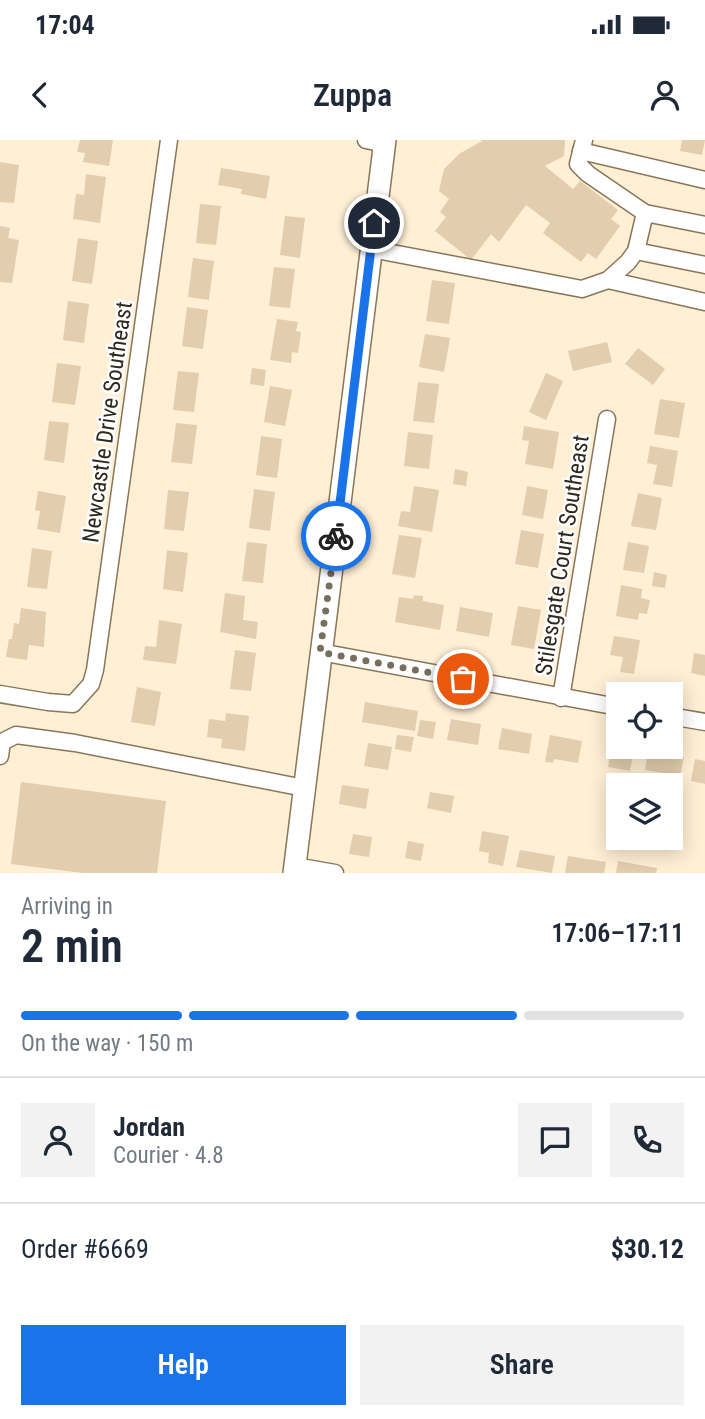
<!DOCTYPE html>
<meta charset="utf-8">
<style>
:root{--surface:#fff;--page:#f2f2f3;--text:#1f2937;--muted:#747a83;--line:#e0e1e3;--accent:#1a73e8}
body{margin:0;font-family:"Roboto Condensed",sans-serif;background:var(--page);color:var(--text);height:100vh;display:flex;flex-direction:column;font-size:26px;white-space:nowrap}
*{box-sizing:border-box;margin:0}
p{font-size:23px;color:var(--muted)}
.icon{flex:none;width:38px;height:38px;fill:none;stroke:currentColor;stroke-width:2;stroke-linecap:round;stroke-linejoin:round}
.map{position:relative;height:733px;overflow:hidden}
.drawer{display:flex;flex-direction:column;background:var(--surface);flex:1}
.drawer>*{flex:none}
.controls{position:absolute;left:606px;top:542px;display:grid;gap:14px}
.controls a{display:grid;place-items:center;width:77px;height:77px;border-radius:0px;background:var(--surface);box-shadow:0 4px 18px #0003;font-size:35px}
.pin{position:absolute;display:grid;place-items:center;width:60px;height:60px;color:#fff;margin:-30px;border:4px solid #fff;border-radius:50%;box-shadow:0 2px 7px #0007}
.courier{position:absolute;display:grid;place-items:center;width:70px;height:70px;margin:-35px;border:5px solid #1a73e8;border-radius:50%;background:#fff;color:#222;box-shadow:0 2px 9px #0007}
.headline em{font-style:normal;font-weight:600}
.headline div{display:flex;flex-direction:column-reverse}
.headline{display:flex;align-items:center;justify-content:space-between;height:119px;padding:0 21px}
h1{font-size:46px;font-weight:600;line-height:52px}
.bar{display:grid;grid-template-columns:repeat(4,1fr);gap:10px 7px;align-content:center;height:84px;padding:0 21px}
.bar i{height:9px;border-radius:5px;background:var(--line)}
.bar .current{background:var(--accent)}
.bar p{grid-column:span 4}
.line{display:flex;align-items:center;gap:18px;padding:0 21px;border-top:2px solid var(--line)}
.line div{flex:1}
.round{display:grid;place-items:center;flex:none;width:74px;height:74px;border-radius:0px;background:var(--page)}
.action{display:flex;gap:14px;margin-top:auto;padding:14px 21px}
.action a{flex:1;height:80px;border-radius:0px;background:var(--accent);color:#fff;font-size:28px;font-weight:600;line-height:80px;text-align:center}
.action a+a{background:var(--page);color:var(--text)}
.status{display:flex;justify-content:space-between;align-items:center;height:49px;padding:0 35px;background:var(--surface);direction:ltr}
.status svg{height:19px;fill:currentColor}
header{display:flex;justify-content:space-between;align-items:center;height:91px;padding:0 21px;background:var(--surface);font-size:32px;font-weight:600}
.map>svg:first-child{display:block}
.building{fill:#e2cdae}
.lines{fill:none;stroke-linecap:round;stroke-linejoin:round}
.minor-casing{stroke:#897659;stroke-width:19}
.major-casing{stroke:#897659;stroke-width:24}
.minor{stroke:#fff;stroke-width:16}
.major{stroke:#fff;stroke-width:21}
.done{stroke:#786e5d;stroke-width:7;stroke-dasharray:0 12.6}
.route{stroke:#1a73e8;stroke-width:9}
.labels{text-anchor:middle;stroke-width:5;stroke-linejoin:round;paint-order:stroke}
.street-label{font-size:23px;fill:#2f281c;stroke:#fff}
</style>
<div class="status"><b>17:04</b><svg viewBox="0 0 49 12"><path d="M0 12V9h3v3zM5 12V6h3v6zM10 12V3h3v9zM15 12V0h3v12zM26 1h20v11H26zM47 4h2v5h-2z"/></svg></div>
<header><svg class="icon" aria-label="back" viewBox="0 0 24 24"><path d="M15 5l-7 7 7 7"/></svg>Zuppa<svg class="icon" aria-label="person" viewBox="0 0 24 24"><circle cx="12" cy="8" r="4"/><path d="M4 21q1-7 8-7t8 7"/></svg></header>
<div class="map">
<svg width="705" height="733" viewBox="0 0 705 733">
<rect width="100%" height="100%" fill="#ffefd5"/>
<g class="building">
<path d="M80,0H113L109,26L83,22L85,13L77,12Z"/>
<path d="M481,0H565L564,16L545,26L573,49L580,41L618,70L611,79L620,86L596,119L588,113L581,122L543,93L550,83L526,65L499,102L491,94L471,120L435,91L446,77L440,72L449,59L439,51L444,29L459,14L482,1Z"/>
<path d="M682,0H705L702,15L680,11Z"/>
<path d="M0,22L19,25L14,63L0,62Z"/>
<path d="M221,28L270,36L266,59L241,54L242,49L218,45Z"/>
<path d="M86,34L106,37L100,83L73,79L76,54L84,55Z"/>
<path d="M200,64L221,66L216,105L196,103Z"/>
<path d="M285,76L305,78L300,118L280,115Z"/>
<path d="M0,86L10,88L8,98L19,100L12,143L0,142Z"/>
<path d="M78,98L98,101L92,144L72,141Z"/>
<path d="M193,118L214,121L209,160L188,157Z"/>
<path d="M274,127L295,129L290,168L269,166Z"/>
<path d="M432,140L455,143L449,184L426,181Z"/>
<path d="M68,161L89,164L84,203L63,200Z"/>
<path d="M187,167L208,170L203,209L182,206Z"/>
<path d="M277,179L298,182L296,191L301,192L298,213L292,212L291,223L270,220Z"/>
<path d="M425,194L450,198L444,232L419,227Z"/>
<path d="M607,202L612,222L573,231L568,211Z"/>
<path d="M638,208L665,229L653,245L625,224Z"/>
<path d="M57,223L81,226L75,265L52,262Z"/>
<path d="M252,228L266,230L264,246L250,244Z"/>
<path d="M178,231L199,233L194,272L173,270Z"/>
<path d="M546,233L563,241L546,280L529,272Z"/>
<path d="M418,242L439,244L434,283L413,281Z"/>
<path d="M270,246L292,250L285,286L264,282Z"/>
<path d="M660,259L685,263L679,298L654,294Z"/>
<path d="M49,281L69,283L64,323L44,320Z"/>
<path d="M176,283L197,285L192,324L171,322Z"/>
<path d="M524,286L559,292L553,329L525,324L529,301L522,300Z"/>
<path d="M408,292L433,295L429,329L404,326Z"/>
<path d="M261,296L282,299L277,338L256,335Z"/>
<path d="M650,306L678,311L672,347L653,344L657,325L647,323Z"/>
<path d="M455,329L468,332L466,346L453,344Z"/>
<path d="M414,346L439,350L432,392L398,386L401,371L410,372Z"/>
<path d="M527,346L548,350L543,379L522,375Z"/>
<path d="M254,349L275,352L270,391L249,388Z"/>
<path d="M168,350L189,352L184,391L164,389Z"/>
<path d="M38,351L66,356L60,393L37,389L40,371L35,370Z"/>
<path d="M638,353L662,358L656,390L631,386Z"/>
<path d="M521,390L544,394L538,428L515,424Z"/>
<path d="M399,395L422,398L415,438L392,434Z"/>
<path d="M247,402L267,404L263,443L242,441Z"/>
<path d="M628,402L649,406L644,433L623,430Z"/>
<path d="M32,408L52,411L47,449L27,447Z"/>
<path d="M167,410L188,413L183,452L163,449Z"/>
<path d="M654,432L667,435L665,448L652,446Z"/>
<path d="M621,445L642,449L641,458L650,460L647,474L639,473L638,480L616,476Z"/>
<path d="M225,453L245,456L243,480L258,482L256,499L220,492Z"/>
<path d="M414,455L423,456V461L444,465L440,490L395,482L399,457L413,459Z"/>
<path d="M518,466L541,470L534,509L511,505Z"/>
<path d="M460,467L493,473L489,497L456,491Z"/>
<path d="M21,468L46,472L44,507L29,505L27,520L6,517L9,499H12L14,483L19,484Z"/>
<path d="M159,480L182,484L176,524L143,520L145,506L156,507Z"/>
<path d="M614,496L640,500L634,534L620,532L623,517L610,515Z"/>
<path d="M235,510L256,513L251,551L230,549Z"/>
<path d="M694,513L705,515V536L691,533Z"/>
<path d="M137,547L161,552L155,586L131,582Z"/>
<path d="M365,562L418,571L415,591L362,582Z"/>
<path d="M226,573L249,576L245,611L221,608L222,599L207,597L209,579L225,581Z"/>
<path d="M451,579L481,584L478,605L447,600Z"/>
<path d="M420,580L436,582L433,599L417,596Z"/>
<path d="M502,588L532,594L529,614L498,609Z"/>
<path d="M397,595L414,597L411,612L395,609Z"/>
<path d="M550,595L582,601L578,623L554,619L553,623L545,622Z"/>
<path d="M368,603L392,607L388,630L364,626Z"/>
<path d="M612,605L634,609L630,631L608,627Z"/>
<path d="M648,611L684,617L680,636L645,630Z"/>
<path d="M695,619L705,621V644L691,641Z"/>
<path d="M21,642L166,661L157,733H83L11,724Z"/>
<path d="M342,645L369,649L366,669L339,664Z"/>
<path d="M430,652L454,656L451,673L427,668Z"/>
<path d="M482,691L509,696L503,726L488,723L489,713L479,711Z"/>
<path d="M353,694L372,697L369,717L349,714Z"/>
<path d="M408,701L424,704L421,721L405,718Z"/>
<path d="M520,710L555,716L552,733L516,727Z"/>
<path d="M568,716L606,722L604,733H565Z"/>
<path d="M618,721L657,728L656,733H616Z"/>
</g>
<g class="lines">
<g class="minor-casing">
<g id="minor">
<path d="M366,0L385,4"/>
<path d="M581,11L705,40"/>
<path d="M645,73L705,85"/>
<path d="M371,109L582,149L608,140L628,122L636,111L645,73L588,34L578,24L584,0"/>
<path d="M636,111L705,125"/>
<path d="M608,140L705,162"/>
<path d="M320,512L618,567"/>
<path d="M0,554L48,562L73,564L91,544L95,530L169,0"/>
<path d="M561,558L607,279"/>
<path d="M670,576L705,582"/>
<path d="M0,616L2,602L16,595L75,603L304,648"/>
<path d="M295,726L335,733"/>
</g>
</g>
<g class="major-casing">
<path id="major" d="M294,733L385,0"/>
</g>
<use href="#minor" class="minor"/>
<use href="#major" class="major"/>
</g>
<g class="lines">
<path class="done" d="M336,396L320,512L463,539"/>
<path class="route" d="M336,396L374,83"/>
</g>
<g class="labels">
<g class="street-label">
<text transform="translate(107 282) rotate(-82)" y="8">Newcastle Drive Southeast</text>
<text transform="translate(562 415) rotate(-81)" y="8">Stilesgate Court Southeast</text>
</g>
</g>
</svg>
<div class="controls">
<a><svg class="icon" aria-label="locate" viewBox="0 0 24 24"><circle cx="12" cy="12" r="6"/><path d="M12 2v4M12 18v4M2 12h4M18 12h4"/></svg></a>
<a><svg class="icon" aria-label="layers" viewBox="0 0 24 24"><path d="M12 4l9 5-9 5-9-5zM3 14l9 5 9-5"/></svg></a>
</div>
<div class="pin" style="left:463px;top:539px;background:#ea580c"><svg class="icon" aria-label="bag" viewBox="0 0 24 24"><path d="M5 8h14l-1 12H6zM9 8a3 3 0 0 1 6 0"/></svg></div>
<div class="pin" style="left:374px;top:83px;background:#1f2937"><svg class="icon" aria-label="home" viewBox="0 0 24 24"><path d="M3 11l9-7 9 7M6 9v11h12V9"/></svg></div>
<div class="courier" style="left:336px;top:396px"><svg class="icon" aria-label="bike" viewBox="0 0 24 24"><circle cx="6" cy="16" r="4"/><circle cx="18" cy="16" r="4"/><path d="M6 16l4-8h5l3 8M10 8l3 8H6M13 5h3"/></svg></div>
</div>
<section class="drawer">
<div class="headline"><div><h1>2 min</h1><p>Arriving in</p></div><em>17:06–17:11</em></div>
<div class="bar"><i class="current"></i><i class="current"></i><i class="current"></i><i></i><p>On the way · 150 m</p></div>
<div class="line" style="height:126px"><a class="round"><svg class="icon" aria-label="person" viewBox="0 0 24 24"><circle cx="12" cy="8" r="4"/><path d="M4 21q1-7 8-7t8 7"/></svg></a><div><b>Jordan</b><p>Courier · 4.8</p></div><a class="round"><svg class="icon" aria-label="chat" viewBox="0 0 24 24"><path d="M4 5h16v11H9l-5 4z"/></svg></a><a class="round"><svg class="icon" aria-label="phone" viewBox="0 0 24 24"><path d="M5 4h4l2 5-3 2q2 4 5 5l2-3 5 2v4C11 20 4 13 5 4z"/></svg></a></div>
<div class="line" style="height:91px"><div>Order #6669</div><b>$30.12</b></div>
<div class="action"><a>Help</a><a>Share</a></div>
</section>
